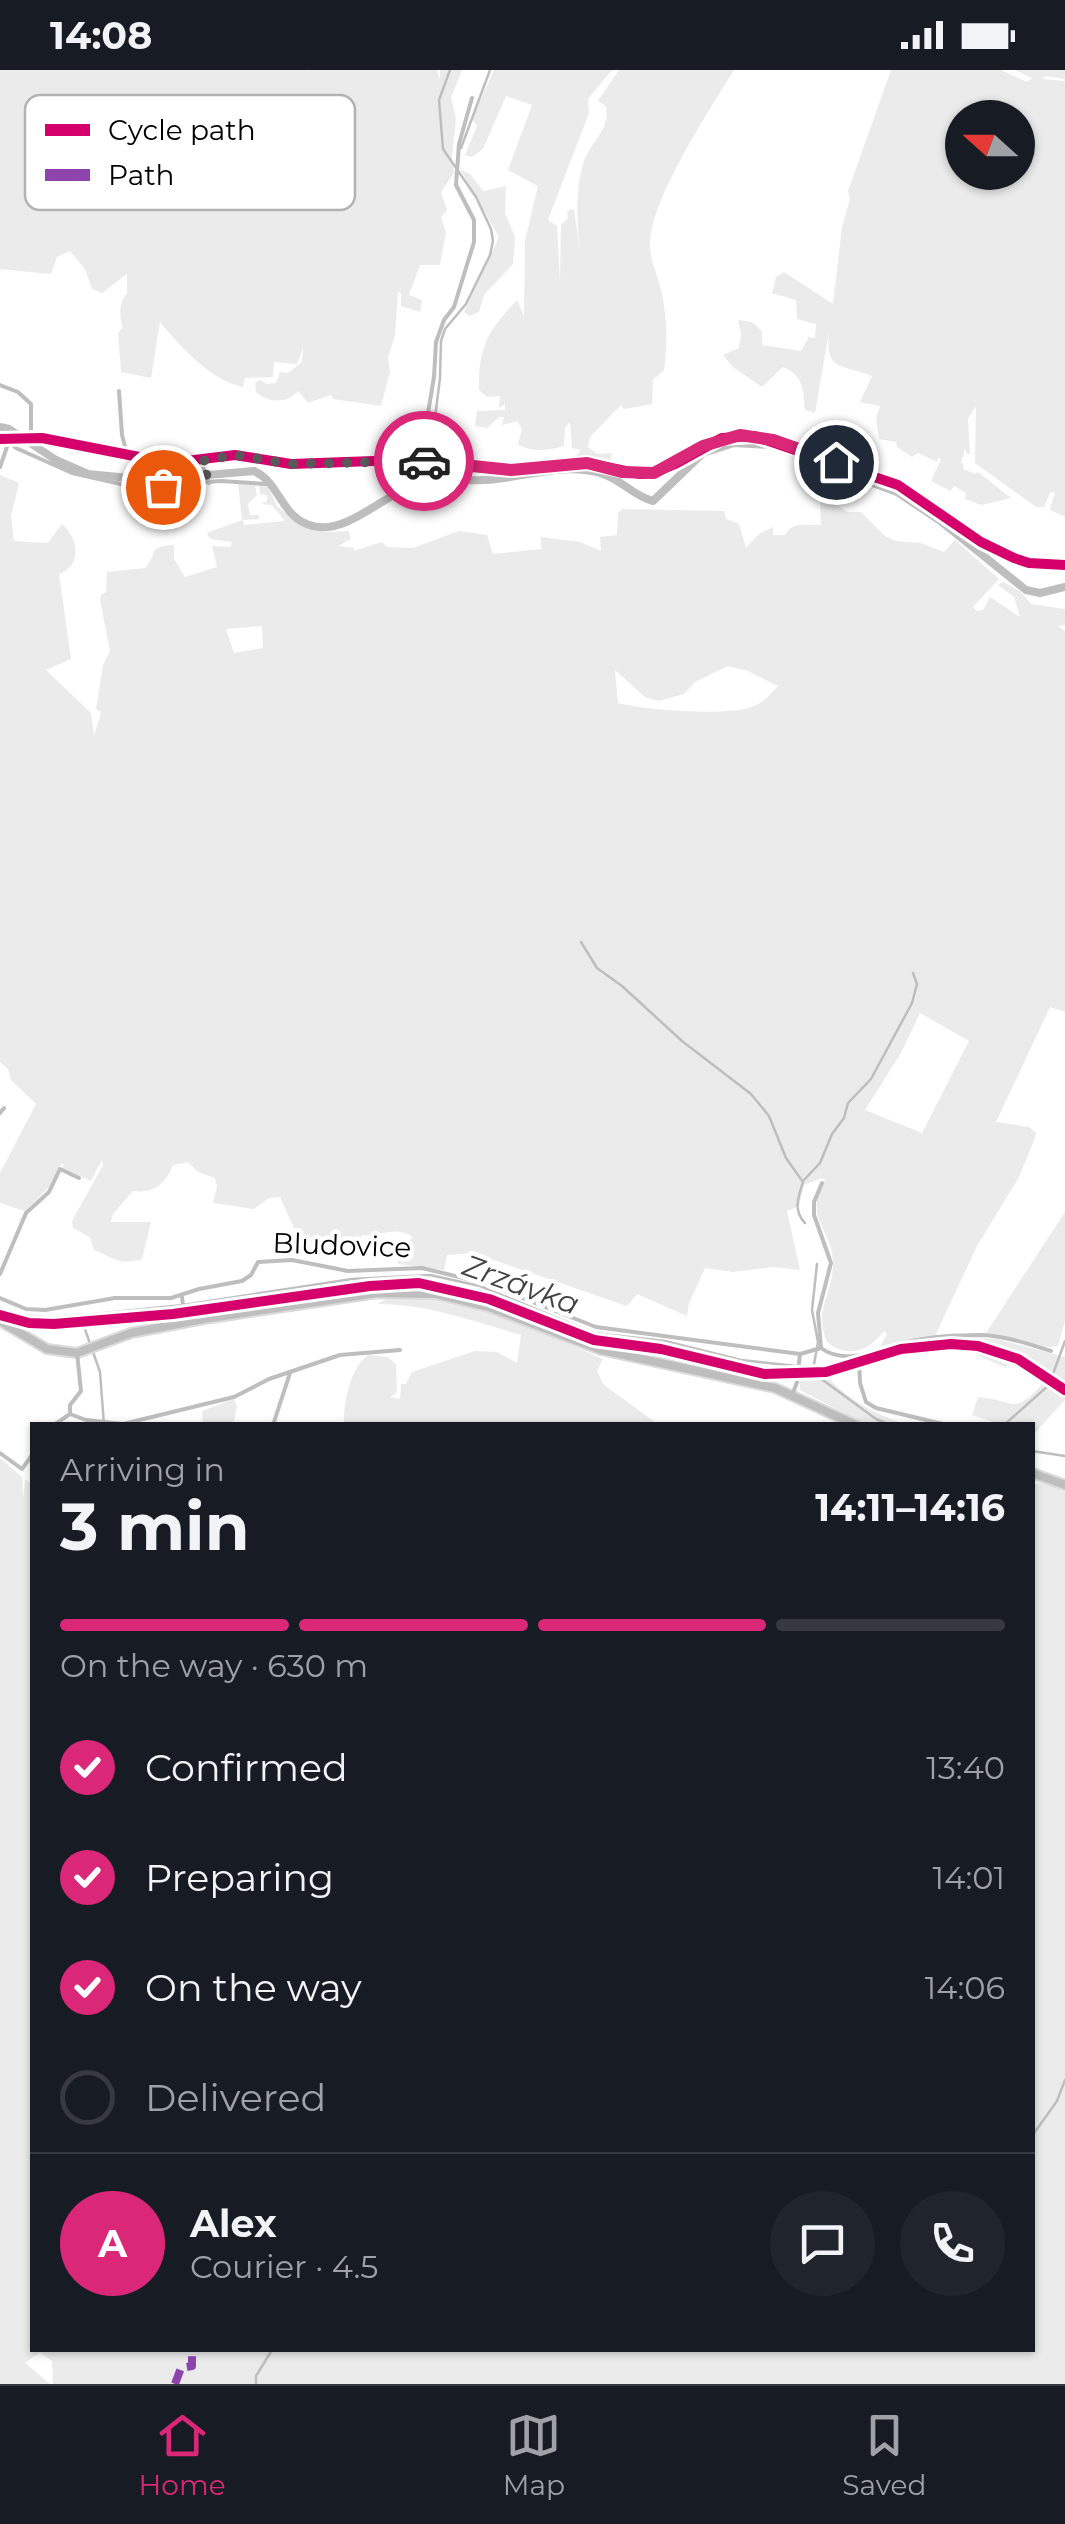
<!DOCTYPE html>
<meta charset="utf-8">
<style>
:root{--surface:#171b24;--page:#20242c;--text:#f1f3f6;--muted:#9ea1a6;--line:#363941;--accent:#db2777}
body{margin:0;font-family:Montserrat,sans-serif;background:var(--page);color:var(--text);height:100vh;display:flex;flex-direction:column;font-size:38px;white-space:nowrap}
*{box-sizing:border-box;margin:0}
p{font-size:32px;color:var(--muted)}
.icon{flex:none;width:55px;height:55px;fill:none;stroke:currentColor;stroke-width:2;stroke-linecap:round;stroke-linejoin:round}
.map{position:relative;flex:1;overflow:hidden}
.side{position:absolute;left:30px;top:1352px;width:1005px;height:930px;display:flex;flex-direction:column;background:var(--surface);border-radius:0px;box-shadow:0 2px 8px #0004}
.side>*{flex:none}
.needle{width:65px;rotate:291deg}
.controls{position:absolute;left:945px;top:30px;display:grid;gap:20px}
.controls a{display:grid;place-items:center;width:90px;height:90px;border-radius:50%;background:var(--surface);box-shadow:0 2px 8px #0004;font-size:50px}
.pin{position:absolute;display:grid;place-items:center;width:85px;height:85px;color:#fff;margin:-42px;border:5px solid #fff;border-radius:50%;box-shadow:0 2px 10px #0007}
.courier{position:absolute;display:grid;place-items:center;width:100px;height:100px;margin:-50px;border:8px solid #db2777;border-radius:50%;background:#fff;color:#222;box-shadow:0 2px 12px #0007}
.overview em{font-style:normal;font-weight:700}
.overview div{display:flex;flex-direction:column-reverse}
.overview{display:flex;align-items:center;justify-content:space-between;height:170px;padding:0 30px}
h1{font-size:65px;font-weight:700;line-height:75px}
.bar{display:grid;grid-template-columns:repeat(4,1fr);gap:15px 10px;align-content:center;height:120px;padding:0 30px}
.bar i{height:12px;border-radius:8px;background:var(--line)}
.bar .on{background:var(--accent)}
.bar p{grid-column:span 4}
.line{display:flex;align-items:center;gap:25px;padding:0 30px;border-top:2px solid var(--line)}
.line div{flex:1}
.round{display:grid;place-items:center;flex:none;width:105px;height:105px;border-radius:52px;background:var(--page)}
ol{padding:0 30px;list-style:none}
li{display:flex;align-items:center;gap:30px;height:110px}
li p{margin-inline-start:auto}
li .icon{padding:10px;border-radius:50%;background:var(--accent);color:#fff;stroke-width:4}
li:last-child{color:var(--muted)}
li i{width:55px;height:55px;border:5px solid var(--line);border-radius:50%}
.status{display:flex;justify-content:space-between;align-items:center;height:70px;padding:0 50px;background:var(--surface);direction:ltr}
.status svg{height:28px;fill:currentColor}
.menu{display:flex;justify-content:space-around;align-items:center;height:140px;border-top:2px solid var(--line);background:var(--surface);font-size:28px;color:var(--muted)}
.menu a{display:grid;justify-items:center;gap:5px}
.menu .on{color:var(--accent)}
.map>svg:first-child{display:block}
.green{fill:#ebebeb;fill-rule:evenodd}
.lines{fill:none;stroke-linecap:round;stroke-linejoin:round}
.stream{stroke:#bebebe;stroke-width:2.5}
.river{stroke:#bebebe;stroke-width:8}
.primary-casing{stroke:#dbdbdb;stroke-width:12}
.minor{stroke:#bebebe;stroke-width:4}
.tertiary{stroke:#bebebe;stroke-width:5}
.primary{stroke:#bebebe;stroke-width:8}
.quiet{stroke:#8e44ad;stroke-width:8;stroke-dasharray:15 8;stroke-linecap:butt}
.cycleway-casing{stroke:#fff;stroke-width:16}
.cycleway{stroke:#d6006c;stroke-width:10}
.done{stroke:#595959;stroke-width:10;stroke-dasharray:0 18}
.route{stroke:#db2777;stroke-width:12}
.labels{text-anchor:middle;stroke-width:9;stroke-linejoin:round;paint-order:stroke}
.street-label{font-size:28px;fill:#000;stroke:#fff}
.water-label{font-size:30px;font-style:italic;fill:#434343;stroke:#fff}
.key{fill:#fff;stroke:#b2b2b2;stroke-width:2.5}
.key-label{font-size:28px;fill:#000}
</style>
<div class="status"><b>14:08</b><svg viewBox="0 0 49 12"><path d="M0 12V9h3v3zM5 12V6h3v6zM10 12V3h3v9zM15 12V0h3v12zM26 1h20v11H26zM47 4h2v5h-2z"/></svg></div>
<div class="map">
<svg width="1065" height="2314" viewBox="0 0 1065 2314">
<rect width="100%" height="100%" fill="#fff"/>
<g class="green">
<path d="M0,0H308V3L309,0H437L440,10V0H462L451,28L456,49L452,86L454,103L441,122L447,140L441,147L446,162L440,195H420L409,225L422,230L420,242L401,236V223L398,222L395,265L388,288L390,302L381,336L333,329L331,325L308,333L298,321C287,334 268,333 256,322L255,313L260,310L267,314L276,313L280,302L288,303L302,292L303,278L297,294L274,292L273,307L245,308L243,317C211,311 180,276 160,252L151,308L121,302L118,263L123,257C118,247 120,230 127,223V204L102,223L92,219L85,199L70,181L57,187L51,204L0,199Z"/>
<path d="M494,0H612L588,29L589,43L548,150L557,156L560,212L561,155L568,148L567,141L574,139L580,182C577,154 575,122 583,94C590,71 610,62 606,36L598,31L619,0H734C711,38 646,135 650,179C651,192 657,204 660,216C667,242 668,274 664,300L653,310L652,334L624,339L621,335L590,367L588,377L598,384L612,383L610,394L574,388L581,380L572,378L570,352L565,358L564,376C551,380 530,383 518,374L522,359L517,351L502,355L504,347H499L487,358L475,356L477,341L505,340V334L499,338L500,326L487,327L479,320C478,278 488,260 517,230L524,246L525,171L538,116L508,100L532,35L506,26L483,79L472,87L465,85L477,56L472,48Z"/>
<path d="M891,0H1001L1027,12L1032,8L1015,0H1065V9L1045,6L1043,9L1065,11V447L1050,440L1055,422L1050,423L1044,437H1036L975,393L976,336L968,349L970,384H967L965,379L961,393L964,394L963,399L975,404L978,402L1011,428L981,435L965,429L966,423L954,416L950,421L931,411L941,389L938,388L937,392L918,383L912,387L897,377L896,372L879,369L876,348L880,336L860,332L872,306C840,293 825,302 829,261L815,343L805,340C803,319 804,306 783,297L762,317L733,297L723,285L739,278L741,264L738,250L752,252L762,261V275L801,281L809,267L815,268L816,254L797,249L796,230L772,223L776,207L784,202L833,234L842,157L850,129L848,121ZM962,48H1018V102H962Z"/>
<path d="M460,99L470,104L483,121L506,116L505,143L515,167L513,194L484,225L479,242L470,246L464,242L499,167Z"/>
<path d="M0,405L19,413L11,446L14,471L48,473L62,454C79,469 82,496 59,504L71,589L46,600L91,643L94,666L101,642L96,639L103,595L110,581L100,530L101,525L106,522L107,502L145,498C159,483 146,476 174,475V489L185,507L217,497L212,476L230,477L232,472L210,469L207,463L242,450L238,413L255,415L257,425L248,434L250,445H259V449L243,450L244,455L285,451L272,435L261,434L267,431V425L260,424L259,415L267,414L277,436L295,451L324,462L349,461L351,469L338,476L354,478V481L382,472L387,477L413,478L459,461L487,465L493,484L541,479V467L580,472L601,481L600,467L617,465L618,443L622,439L724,441L726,449L739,454L746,478L759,464L773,457V465H785C793,450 806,456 821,455L820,431L823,426L848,442H861L885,466L896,471L920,473L944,482L955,470L999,509L973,537L977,541L983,540L990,527L1020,547L1014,527L998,515L1003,512L1020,521L1031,534L1065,539V555L1058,556L1065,561V942L1050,937L996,1052L1029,1057L1036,1063L1035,1068L1019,1107L977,1176L935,1266L880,1277L887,1264L884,1261C869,1281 848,1289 827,1272C813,1238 833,1225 833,1194C834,1160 802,1148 825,1110L822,1108L804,1115L799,1136L787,1141L800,1200L774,1197L733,1202L705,1198L689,1233L687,1246L637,1224L627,1236L473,1183L447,1185L444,1200L398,1194L397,1182L413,1167C393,1155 383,1167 362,1165L360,1170L321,1171L316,1174L297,1165L280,1127L269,1128L254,1139L213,1133L217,1116L215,1108L198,1102L188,1092L173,1095C166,1113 154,1124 133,1121L113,1144L111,1152H151L142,1189C117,1196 116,1188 94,1180L90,1167L73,1158L72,1151L103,1095L102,1090L91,1111L62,1098L64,1094H61L49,1117L25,1141L0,1133V1103L36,1034L11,1010L8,999L0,992ZM262,556L263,578L234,583L226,559ZM728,596L748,601L778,616C771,623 764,633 754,636C728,647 645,640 618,633L615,600L645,627L659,631L684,624L695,612ZM920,943L969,971L922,1063L865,1040L901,983Z"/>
<path d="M1065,1142V1251L1058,1276C1036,1281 1009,1265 986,1263Z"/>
<path d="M417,1225C483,1233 543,1263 603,1289L597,1301L604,1315L659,1355H344C343,1334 350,1298 368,1285L387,1287L396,1294L397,1322L390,1327L400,1329L401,1314H406L412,1302L475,1281L497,1282L517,1293L521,1265C472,1251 429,1234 377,1234L390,1227Z"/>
<path d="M970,1268L997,1269L1065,1287V1330L1033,1365L1032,1355H1002L972,1345L978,1327C1015,1330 1013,1347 1043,1313L1024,1303V1296L1009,1290L1006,1298L964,1279Z"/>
<path d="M826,1305C846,1329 878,1346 908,1355H867L800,1320L799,1309Z"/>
<path d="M234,1329L237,1337L233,1355H203L202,1341Z"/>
<path d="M0,1388L22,1407L23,1429L25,1409L30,1413L32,1408V2280H1032L1033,1414L1047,1413L1065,1422V2314H53L52,2291L40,2282L25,2293L50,2314H0Z"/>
</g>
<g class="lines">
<g class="stream">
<path d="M461,78L490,0"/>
<path d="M427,412L440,308L441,271L445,259L466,234L490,185L493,171L491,159L476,127L443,79L439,30L450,0"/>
<path d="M581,872L597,898L622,916L682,971L751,1024L769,1046L786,1088L803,1112C798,1127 793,1141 805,1153"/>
<path d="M803,1111L820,1093L832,1064L844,1048L848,1033L871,1009L912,933L917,914L913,903"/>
<path d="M0,1238L20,1245L55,1248L183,1235L352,1209L430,1205L480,1216L594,1263L665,1271L741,1290L805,1297L876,1349L890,1355"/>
<path d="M80,1245L100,1302L104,1355"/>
<path d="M813,1300L818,1272L812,1240L817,1194"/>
<path d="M1004,1355L1049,1315L1065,1271"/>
<path d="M1032,1381L1065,1386"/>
<path d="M1032,2066L1057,2031L1065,2010"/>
<path d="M256,2314V2306L272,2280"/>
</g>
<path class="river" d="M0,357L9,359L56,390L88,404L149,410L254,401C281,413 281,449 313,456C347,465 386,423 417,414C439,407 463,411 486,410C524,408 562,392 600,403C620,408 633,426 653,431L703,383L734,373L770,375L897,422L939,450L1026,520L1040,523L1065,517"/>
<g class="primary-casing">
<g id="primary">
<path d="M0,1251L47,1279L77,1283L131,1263L204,1249L378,1223L436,1224L489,1237L601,1280L775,1318L856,1355"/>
<path d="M1032,1403L1065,1415"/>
</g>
</g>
<g class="minor">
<path d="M0,315L18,322L31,334V362L42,368"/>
<path d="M119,321L122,365L127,384"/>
<path d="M201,391L209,413"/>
<path d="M420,391L434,307L436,272L444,250L454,237L474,172V150L456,115L459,74L472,28"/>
<path d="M0,397L9,371L16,378L72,403L134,417L221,411L266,414"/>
<path d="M0,1043L4,1038"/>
<path d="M0,1204L26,1143L49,1122L60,1099L79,1108"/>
<path d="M182,1227L185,1252"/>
<path d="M0,1228L26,1239L45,1240L115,1228H171L199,1219L242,1211L251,1205L258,1192L292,1190L348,1201L422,1198L484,1213L596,1257L800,1284L821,1278C848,1298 883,1276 912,1271C934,1266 959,1265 982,1265C1006,1266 1028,1274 1051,1281"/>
<path d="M821,1278L818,1243L831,1193L814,1145V1132L822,1113"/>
<path d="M859,1288L860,1313L866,1332L876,1338L947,1355"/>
<path d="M793,1323L797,1312L800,1284"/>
<path d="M70,1344L86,1350L123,1354L234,1327L269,1309L340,1285L400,1280"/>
<path d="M54,1355L70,1344V1335L81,1321L77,1283"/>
<path d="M273,1355L290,1303"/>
<path d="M0,1383L22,1399L32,1385"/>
</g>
<path class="tertiary" d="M0,369L42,368L170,393L235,385L291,394L401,390L511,400L587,393L640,404L654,403L675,394L722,368L754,366L898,415L981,472L1014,488L1029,493L1065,495"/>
<use href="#primary" class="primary"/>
<path class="quiet" d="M175,2314L181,2298L192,2296V2280"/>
<g class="cycleway-casing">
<g id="cycleway">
<path d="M0,369L42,368L170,393L235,385L291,394L401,390L511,400L587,393L640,404L654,403L675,394L722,368L754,366L898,415L981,472L1014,488L1029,493L1065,495"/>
<path d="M0,1245L29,1253L54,1254L173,1244L370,1216L419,1213L489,1229L594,1270L661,1279L764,1304L826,1302L901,1279L951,1274L978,1276L1018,1289L1065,1320"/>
</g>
</g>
<use href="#cycleway" class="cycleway"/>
</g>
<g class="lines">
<path class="done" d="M163,417L209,412L201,391L235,385L291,394L424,391"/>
<path class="route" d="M424,391L511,400L587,393L622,402L654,403L703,376L740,365L773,370L836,392"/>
</g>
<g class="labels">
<g class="street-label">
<text transform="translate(342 1175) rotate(2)" y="10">Bludovice</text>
</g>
<g class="water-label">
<text transform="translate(521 1215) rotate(20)" y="10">Zrzávka</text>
</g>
</g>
<rect x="25" y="25" width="330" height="115" rx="15" class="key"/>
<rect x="45" y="54" width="45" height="12" fill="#d6006c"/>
<rect x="45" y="99" width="45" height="12" fill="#8e44ad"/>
<g class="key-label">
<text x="108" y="70">Cycle path</text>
<text x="108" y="115">Path</text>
</g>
</svg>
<div class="controls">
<a><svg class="needle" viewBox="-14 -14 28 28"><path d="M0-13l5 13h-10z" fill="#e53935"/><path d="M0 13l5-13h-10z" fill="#9ea1a6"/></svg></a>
</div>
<div class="pin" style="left:163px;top:417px;background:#ea580c"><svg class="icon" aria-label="bag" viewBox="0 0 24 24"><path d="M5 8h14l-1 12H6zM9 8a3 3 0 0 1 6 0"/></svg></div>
<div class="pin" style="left:836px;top:392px;background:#1f2937"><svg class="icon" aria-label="home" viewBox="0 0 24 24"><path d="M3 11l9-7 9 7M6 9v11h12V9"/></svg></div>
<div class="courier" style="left:424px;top:391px"><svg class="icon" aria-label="car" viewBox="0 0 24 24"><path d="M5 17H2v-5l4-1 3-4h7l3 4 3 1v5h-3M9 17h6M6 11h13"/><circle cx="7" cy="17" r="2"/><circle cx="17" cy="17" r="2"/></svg></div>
<section class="side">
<div class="overview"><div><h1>3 min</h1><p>Arriving in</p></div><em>14:11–14:16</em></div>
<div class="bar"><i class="on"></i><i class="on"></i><i class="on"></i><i></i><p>On the way · 630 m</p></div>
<ol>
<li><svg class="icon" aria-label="check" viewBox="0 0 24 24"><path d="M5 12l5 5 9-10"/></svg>Confirmed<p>13:40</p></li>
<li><svg class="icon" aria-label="check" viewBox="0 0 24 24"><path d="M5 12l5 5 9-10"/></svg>Preparing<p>14:01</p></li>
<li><svg class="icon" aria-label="check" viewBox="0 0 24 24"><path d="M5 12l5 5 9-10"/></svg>On the way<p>14:06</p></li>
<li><i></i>Delivered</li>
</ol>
<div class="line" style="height:180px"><b class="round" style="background:var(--accent);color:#fff">A</b><div><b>Alex</b><p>Courier · 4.5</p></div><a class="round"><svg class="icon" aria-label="chat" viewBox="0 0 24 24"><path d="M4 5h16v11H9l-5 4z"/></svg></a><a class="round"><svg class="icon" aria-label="phone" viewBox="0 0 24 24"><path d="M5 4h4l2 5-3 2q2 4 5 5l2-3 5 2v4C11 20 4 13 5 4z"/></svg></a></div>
</section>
</div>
<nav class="menu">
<a class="on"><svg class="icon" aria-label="home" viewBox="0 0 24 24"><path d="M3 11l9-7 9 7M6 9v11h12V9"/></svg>Home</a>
<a><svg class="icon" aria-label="map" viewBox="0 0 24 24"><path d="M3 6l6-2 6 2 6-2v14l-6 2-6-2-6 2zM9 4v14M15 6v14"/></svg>Map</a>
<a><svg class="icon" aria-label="saved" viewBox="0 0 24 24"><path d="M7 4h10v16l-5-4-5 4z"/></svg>Saved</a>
</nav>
